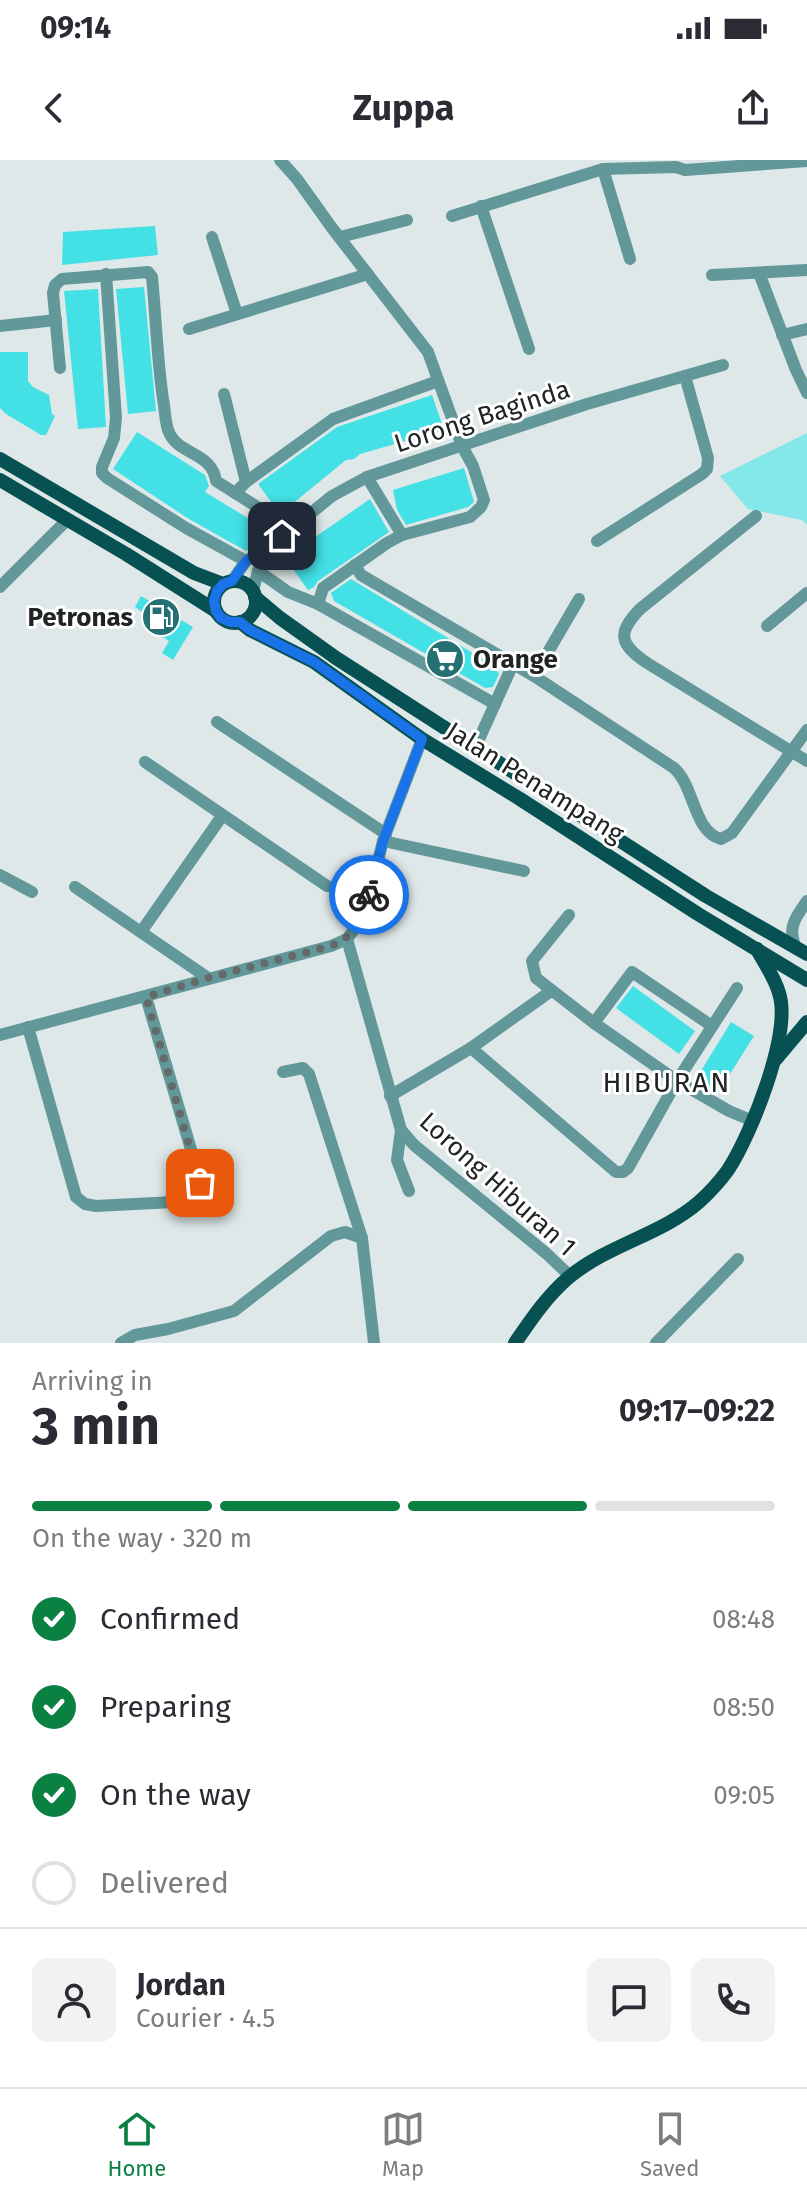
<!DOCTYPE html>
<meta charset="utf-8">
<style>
:root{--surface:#fff;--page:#f2f2f3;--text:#2b2b33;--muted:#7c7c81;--line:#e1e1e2;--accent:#0b8043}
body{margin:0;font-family:"Fira Sans",sans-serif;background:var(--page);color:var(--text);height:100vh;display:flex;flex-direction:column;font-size:30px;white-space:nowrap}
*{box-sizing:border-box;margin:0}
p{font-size:26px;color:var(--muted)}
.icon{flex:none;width:44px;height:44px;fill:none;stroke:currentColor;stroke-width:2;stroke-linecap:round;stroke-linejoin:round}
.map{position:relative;height:1183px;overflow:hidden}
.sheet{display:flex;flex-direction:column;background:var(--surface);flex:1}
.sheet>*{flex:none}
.pin{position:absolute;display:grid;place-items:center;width:68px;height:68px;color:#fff;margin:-34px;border-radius:16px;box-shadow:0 4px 12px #0006}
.courier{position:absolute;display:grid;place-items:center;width:80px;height:80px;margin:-40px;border:6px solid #1a73e8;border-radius:50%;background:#fff;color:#222;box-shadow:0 2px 10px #0007}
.head em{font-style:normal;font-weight:700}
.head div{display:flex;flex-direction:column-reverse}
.head{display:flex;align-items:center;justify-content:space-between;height:136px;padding:0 32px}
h1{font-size:52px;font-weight:700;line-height:60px}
.bar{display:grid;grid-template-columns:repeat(4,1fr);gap:12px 8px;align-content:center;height:96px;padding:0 32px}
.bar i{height:10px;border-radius:6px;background:var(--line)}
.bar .active{background:var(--accent)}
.bar p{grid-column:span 4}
.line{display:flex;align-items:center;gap:20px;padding:0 32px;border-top:2px solid var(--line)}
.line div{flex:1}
.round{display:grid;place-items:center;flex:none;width:84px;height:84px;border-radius:16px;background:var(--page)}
ol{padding:0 32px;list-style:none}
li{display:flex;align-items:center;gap:24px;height:88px}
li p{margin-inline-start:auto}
li .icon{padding:8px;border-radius:50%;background:var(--accent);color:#fff;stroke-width:4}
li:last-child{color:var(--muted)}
li i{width:44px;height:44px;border:4px solid var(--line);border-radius:50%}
.status{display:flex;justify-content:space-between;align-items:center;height:56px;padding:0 40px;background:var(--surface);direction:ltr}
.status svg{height:22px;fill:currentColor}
header{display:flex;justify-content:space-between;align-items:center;height:104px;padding:0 32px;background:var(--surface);font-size:36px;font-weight:700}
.tab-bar{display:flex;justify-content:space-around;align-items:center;height:112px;border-top:2px solid var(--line);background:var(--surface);font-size:22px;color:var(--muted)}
.tab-bar a{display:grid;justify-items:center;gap:4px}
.tab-bar .active{color:var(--accent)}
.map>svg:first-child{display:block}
.park{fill:#84e7e9}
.building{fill:#43e0e5}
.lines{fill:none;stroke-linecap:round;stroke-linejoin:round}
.minor{stroke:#63989a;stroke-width:12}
.major{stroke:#085153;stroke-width:14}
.done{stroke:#646969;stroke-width:8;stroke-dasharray:0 14.4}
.route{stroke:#1a73e8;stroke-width:10}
.labels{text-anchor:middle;stroke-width:6;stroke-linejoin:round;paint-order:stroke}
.street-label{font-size:26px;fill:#212424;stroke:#fff}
.poi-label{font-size:26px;font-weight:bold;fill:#212424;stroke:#fff;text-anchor:end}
.neighbourhood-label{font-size:28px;letter-spacing:2px;fill:#212424;stroke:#fff}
</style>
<div class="status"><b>09:14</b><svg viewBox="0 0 49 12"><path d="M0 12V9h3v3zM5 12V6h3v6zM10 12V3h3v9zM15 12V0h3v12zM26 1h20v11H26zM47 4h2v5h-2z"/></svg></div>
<header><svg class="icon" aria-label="back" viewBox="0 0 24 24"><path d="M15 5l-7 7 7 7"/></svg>Zuppa<svg class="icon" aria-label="share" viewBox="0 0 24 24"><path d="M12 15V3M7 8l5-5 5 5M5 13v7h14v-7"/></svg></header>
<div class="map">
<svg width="807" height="1183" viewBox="0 0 807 1183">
<rect width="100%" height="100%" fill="#dfe8e8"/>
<path class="park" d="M807,273V365L802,360L748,349L720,316Z"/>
<g class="building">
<path d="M155,66L158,95L62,105L63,72Z"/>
<path d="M144,127L156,251L128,254L116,129Z"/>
<path d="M98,129L106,267L78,269L64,131Z"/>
<path d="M0,192H28V221L33,227L49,235L52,254L55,256L46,275H41L6,254L0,248Z"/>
<path d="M432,235L444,270L360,294L354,299L346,300L280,354L258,324L337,267Z"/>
<path d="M137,272L205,315L209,326L205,332L264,368L267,371L258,382L246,391L189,359L113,309Z"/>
<path d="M464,308L474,342L468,347L406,365L397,350L393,330Z"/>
<path d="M370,339L389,372L318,421L314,427L308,430L285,398Z"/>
<path d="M351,419L494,506L499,514L493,527L485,528L334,441L331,433Z"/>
<path d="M141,436L193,467L173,500L162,493L169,481L151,469L145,460V454L135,447Z"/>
<path d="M633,826L695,871L679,894L616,848Z"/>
<path d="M731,862L754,876L718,933L696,919Z"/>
</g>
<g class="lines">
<g class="minor">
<path d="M280,0L297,19L332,68L428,192L462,286L473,306L484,340L481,347L470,357L402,375L387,383L323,428L318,444"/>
<path d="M603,9L630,99"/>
<path d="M481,46L529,189"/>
<path d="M452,56L603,9L676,7L685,10L807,1"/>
<path d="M212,77L237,154"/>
<path d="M340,77L407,60"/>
<path d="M759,113L796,210L807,233"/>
<path d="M106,114L116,258L114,278L102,307V313L107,318L186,368L246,401"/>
<path d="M712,115L807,110"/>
<path d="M0,166L56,160"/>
<path d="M189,169L368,114"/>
<path d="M782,175L807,169"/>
<path d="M60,208L53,133L55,125L62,119L148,112L152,117C156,157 157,199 163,239C165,249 165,261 168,270C177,296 212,291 216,321L259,348L282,376"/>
<path d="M224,234L246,322"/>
<path d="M367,317L402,375"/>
<path d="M235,333L246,322L333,259L438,221"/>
<path d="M756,356L640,449C617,473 619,484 647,503L807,601"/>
<path d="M597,381L702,314L707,309L708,298L685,216"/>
<path d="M355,405L361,415L534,516L674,608C695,627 693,671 721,679L732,673L807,570"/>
<path d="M258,411L288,432L318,444L495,544"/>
<path d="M232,421L246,401L273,384L332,336L367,317L587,244L723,205"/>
<path d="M0,427L67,360"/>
<path d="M253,431L258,411L272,386"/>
<path d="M767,466L807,433"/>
<path d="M534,516L579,439"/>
<path d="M217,562L386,674"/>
<path d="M476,586L513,504"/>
<path d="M145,602L327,726"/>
<path d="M383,681L524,711"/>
<path d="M0,715L32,732"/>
<path d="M75,727L208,818"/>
<path d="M569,755L532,801L536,818L594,863L677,921L729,951L753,961"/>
<path d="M141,772L222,656"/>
<path d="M347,779L401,970L414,985L547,1094L570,1116"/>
<path d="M796,788C787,768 795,758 807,741"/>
<path d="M594,863L632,812L712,866"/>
<path d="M28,867L76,1037L85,1044L96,1046L193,1041C201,1032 200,1023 198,1013L146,837"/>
<path d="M0,875L331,786L347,779L364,756L383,681L422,579"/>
<path d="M471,888L616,1012H623L628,1008L677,921L737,828"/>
<path d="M283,912L303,908L309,914L362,1078L374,1183"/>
<path d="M390,936L471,888L551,831"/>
<path d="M401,970L397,1000L409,1031"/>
<path d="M121,1183L135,1175L168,1169L234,1151L331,1076L345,1072L362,1078"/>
<path d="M656,1183L738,1099"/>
</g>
<g class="major">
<path d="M0,299L194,413L223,424"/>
<path d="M0,320L126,394L216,451"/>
<circle cx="235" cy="442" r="21"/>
<path d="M255,437L280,458L336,498L706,736L807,794"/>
<path d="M240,462L250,470L314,502L422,579L520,639L698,754L807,820"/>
<path d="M776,899L807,862"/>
<path d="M515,1183C531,1160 546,1137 568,1118C607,1085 661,1075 699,1042C709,1033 720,1021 728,1010C751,975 792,873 779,833C775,818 764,803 757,789"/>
</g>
</g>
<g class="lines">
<path class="done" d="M200,1023L146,837L208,818L331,786C357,774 363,761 369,735"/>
<path class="route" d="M282,376L246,401L232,421L223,424L217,431L214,441L216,451L221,458L230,462H240L250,470L314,502L422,579L383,681L369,735"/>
</g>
<defs>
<g id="fuel-disc" transform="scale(2)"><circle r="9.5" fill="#257072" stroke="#fff"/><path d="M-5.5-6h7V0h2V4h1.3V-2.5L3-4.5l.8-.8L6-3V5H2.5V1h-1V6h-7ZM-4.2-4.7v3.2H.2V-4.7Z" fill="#fff"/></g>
<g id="supermarket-disc" transform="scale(2)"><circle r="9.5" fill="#257072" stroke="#fff"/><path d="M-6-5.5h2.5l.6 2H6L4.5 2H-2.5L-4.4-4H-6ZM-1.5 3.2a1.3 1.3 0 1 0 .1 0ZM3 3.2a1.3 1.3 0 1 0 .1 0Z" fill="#fff"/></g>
</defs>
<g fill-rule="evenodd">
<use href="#fuel-disc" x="161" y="457"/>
<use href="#supermarket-disc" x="445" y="499"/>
</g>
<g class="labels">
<g class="street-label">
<text transform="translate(482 256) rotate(-18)" y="9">Lorong Baginda</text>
<text transform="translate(535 622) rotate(32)" y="9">Jalan Penampang</text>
<text transform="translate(498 1024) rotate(42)" y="9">Lorong Hiburan 1</text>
</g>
<g class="poi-label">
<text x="133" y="466">Petronas</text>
<text x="473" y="508" text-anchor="start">Orange</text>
</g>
<g class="neighbourhood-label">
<text x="667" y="932">HIBURAN</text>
</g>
</g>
</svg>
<div class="pin" style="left:200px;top:1023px;background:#ea580c"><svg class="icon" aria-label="bag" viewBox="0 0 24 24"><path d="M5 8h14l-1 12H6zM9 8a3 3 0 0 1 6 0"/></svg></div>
<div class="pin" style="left:282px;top:376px;background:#1f2937"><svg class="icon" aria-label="home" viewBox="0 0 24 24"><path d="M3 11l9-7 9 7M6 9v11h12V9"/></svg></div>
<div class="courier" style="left:369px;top:735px"><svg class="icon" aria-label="bike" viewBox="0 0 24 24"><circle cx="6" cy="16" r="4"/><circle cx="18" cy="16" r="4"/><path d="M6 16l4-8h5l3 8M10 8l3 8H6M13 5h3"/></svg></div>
</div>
<section class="sheet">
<div class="head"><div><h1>3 min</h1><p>Arriving in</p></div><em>09:17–09:22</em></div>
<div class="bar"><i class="active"></i><i class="active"></i><i class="active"></i><i></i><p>On the way · 320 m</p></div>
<ol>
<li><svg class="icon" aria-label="check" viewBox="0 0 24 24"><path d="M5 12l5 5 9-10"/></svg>Confirmed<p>08:48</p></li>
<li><svg class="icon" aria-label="check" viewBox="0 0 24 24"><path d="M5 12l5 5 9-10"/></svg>Preparing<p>08:50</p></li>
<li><svg class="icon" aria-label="check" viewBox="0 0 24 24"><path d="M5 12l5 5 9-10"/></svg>On the way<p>09:05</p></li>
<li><i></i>Delivered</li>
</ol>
<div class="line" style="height:144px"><a class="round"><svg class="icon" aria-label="person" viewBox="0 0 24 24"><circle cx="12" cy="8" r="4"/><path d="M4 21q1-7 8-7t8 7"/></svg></a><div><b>Jordan</b><p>Courier · 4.5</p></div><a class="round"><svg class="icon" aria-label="chat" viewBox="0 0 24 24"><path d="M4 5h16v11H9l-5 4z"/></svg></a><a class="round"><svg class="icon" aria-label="phone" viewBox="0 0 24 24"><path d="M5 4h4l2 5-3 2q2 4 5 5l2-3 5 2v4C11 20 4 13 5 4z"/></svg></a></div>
</section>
<nav class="tab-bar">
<a class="active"><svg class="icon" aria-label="home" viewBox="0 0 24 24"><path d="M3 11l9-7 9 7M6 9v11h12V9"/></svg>Home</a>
<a><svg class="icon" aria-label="map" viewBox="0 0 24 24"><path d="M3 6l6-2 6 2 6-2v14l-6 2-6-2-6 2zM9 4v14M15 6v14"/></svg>Map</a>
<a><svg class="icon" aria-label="saved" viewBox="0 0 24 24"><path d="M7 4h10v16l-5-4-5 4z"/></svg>Saved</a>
</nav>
